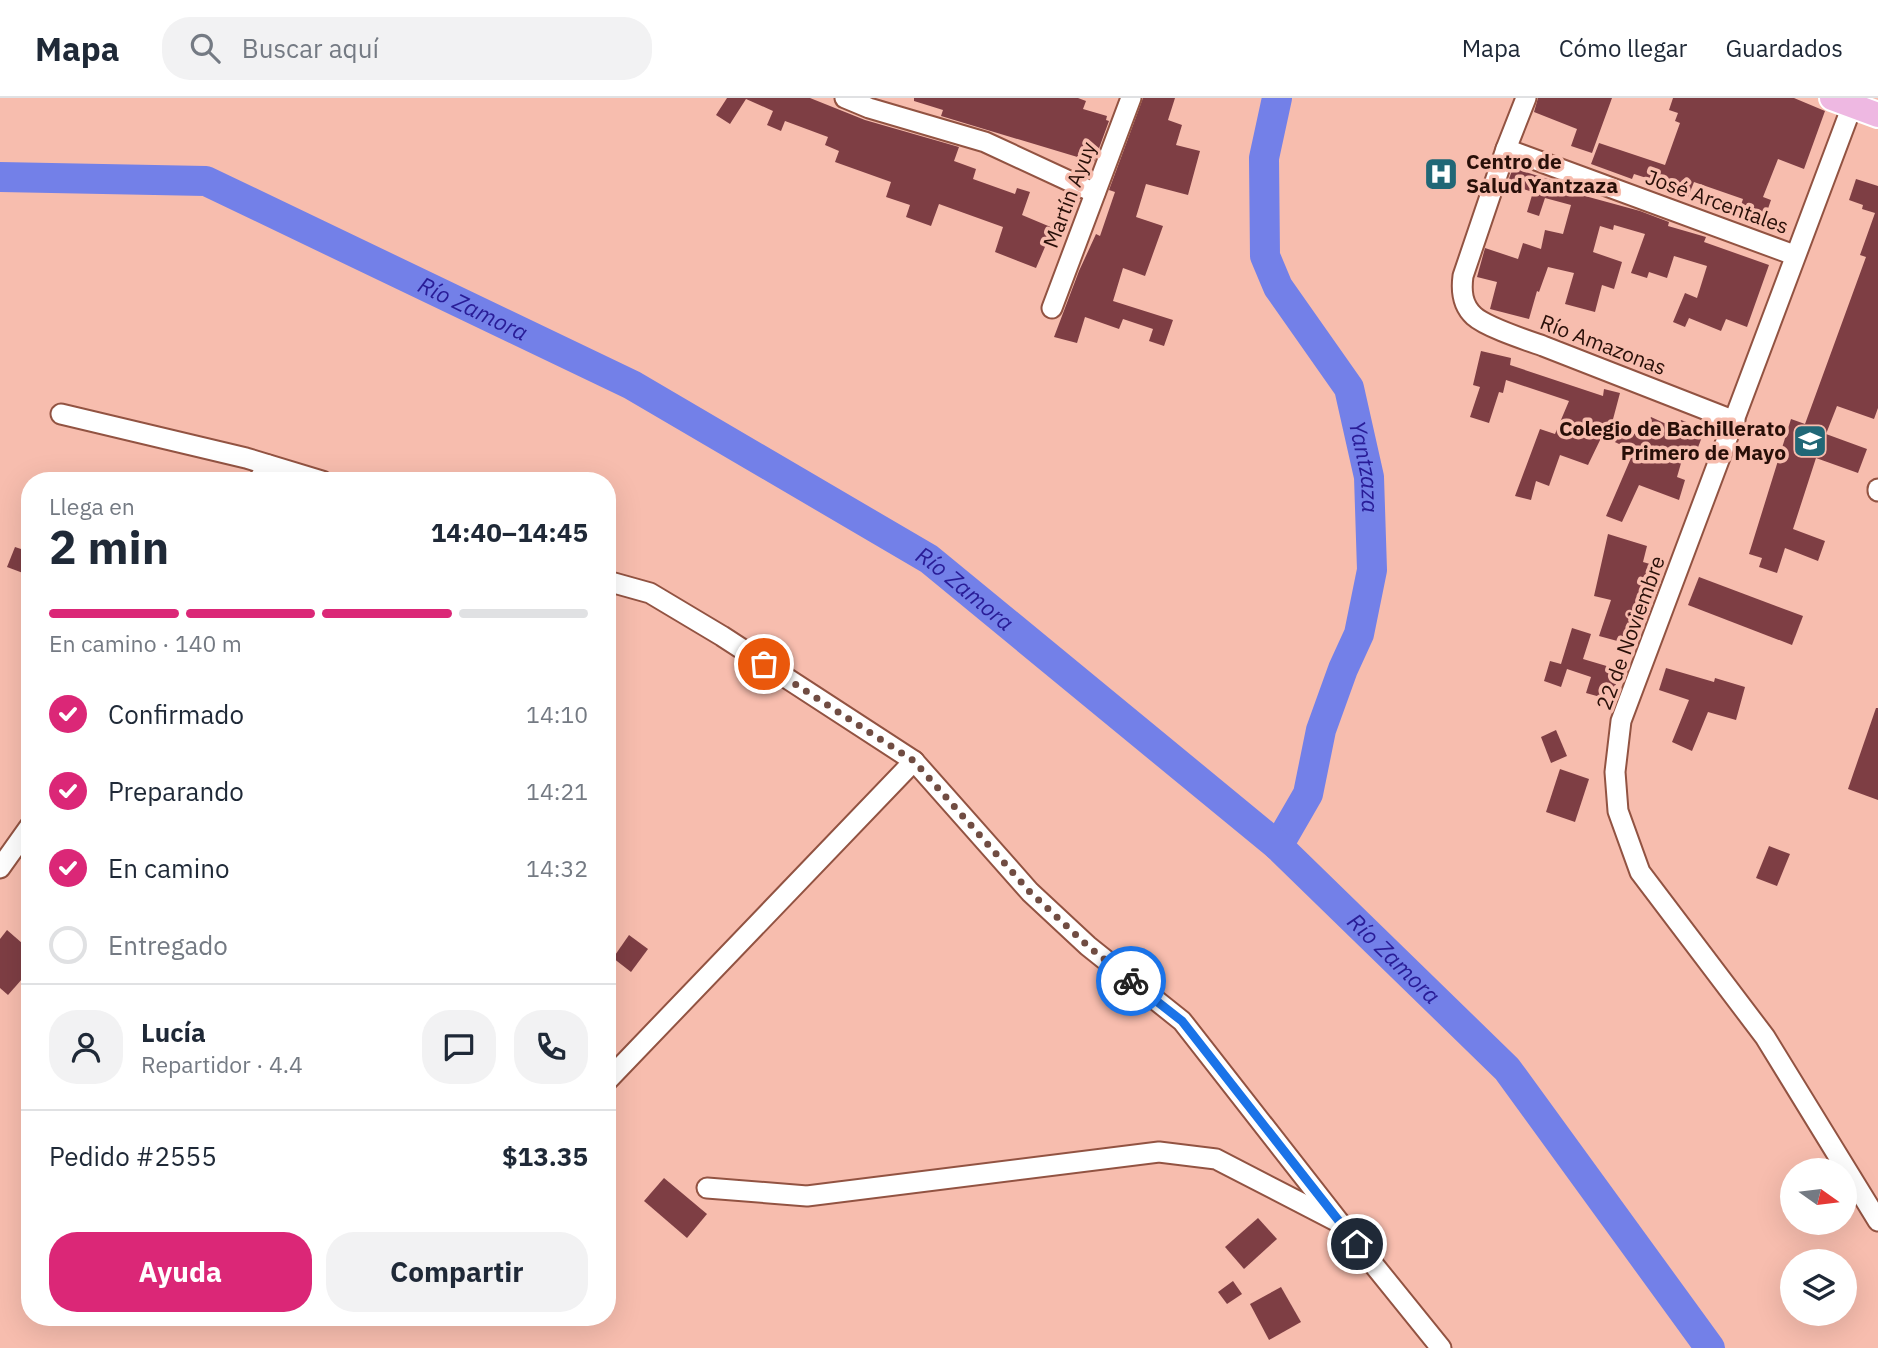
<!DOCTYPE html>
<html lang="es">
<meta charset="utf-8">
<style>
:root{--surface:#fff;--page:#f2f2f3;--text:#1f2937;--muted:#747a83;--line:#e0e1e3;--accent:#db2777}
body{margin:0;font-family:"IBM Plex Sans",sans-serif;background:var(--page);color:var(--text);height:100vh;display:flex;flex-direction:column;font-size:26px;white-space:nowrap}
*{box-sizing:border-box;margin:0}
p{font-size:23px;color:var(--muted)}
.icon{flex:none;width:38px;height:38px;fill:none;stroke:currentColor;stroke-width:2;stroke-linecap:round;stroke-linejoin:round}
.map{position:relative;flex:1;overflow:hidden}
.panel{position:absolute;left:21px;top:374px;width:595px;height:854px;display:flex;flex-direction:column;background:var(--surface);border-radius:28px;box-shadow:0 7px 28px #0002}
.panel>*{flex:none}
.needle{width:46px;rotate:104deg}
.buttons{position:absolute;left:1780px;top:1060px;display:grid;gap:14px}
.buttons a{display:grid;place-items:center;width:77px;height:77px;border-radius:50%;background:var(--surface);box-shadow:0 7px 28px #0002;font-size:35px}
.pin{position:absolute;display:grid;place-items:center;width:60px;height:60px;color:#fff;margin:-30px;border:4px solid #fff;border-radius:50%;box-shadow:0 2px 7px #0007}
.courier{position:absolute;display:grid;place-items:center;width:70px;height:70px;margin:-35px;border:5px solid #1a73e8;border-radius:50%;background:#fff;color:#222;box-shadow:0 2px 9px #0007}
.headline em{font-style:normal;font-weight:800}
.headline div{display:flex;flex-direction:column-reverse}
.headline{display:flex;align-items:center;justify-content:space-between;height:119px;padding:0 28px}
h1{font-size:46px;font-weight:800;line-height:52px}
.bar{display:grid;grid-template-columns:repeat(4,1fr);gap:10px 7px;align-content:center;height:84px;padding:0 28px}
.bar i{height:9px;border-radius:5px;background:var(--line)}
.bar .on{background:var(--accent)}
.bar p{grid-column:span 4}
.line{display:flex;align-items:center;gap:18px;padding:0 28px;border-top:2px solid var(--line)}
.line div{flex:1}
.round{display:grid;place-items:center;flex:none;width:74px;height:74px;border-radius:28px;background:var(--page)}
ol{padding:0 28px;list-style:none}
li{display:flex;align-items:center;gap:21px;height:77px}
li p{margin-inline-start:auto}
li .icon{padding:7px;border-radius:50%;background:var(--accent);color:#fff;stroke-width:4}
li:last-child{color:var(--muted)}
li i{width:38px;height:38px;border:4px solid var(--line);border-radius:50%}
.action{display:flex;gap:14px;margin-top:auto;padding:14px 28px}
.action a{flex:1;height:80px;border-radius:28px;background:var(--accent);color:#fff;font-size:28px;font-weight:800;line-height:80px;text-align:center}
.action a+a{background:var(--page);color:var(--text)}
header{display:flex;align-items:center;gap:42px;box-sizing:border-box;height:98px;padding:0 35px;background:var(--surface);border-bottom:2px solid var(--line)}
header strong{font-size:33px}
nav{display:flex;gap:38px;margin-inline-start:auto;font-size:24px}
.search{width:490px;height:63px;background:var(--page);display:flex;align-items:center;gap:18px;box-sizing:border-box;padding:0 24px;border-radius:28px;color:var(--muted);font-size:26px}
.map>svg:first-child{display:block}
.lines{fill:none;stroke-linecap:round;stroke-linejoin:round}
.river{stroke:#7380e8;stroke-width:30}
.building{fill:#7e3e44}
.minor-casing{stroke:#925342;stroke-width:23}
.major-casing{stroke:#fff;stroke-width:28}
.minor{stroke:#fff;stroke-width:19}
.major{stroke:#eeb8e2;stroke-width:24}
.done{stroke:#704c42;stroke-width:7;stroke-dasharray:0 12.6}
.route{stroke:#1a73e8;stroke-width:9}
.labels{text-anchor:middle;stroke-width:7;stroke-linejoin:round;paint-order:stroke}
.poi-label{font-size:21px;font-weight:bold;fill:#280f08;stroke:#f7bdae;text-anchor:start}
.street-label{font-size:21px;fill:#280f08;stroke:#f7bdae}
.water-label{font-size:23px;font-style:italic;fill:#291c97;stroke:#f7bdae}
</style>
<header>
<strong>Mapa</strong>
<div class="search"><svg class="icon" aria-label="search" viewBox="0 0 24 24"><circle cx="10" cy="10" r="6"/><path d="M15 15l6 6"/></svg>Buscar aquí</div>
<nav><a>Mapa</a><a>Cómo llegar</a><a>Guardados</a></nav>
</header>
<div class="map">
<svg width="1878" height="1250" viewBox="0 0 1878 1250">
<rect width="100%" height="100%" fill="#f7bdae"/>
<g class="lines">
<g class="river">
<path id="s1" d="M1277,0L1264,60L1265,158L1278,189L1349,290L1369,379L1372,472L1359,536L1343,571L1321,632L1308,696L1278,748"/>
<path id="s2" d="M0,79L206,83L632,287L929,461L1278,748L1507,971L1710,1250"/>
</g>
</g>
<g class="building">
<path d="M727,0H810L865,22L959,49L954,63L976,71L973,81L1015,96L1017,90L1030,94L1022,117L1053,130L1036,170L995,154L1003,129L939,106L931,128L906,119L910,107L886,99L891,84L835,64L839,53L825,47L828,39L785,23L781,33L767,27L773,13L746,1L730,26L716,17Z"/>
<path d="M914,0H1078L1086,3L1083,11L1107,18L1106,22L1109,23L1094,64L941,18L943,12L914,3Z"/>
<path d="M1143,0H1175L1168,22L1182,27L1176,47L1200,53L1188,97L1146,86L1136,119L1163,128L1145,178L1123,170L1113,203L1173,222L1164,248L1149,243L1153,231L1123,221L1119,231L1085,219L1077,245L1054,239L1079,173L1096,136L1100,138L1115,94L1109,92Z"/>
<path d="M1538,0H1612L1592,55L1571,48L1577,31L1534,14Z"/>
<path d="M1673,0H1794L1825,13L1804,71L1778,61L1763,99L1771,102L1763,125L1738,116L1743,101L1694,84L1688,99L1658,88L1659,84L1634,76L1632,81L1591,66L1599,45L1665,67L1680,25L1675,23L1678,15L1669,12Z"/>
<path d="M1513,70L1551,82L1550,86L1574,95L1640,113L1669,124L1668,128L1706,139L1704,144L1769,167L1747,229L1726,221L1721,233L1689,220L1685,229L1673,224L1685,195L1697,200L1707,168L1674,158L1667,180L1649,174L1647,180L1631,175L1645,136L1614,127L1613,132L1600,128L1593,154L1622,164L1614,191L1602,187L1595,214L1565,206L1574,175L1548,169L1539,194L1537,193L1529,221L1490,211L1497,184L1477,179L1485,150L1518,161L1523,145L1541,151L1545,132L1563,136L1571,107L1545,100L1539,118L1527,114L1533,94L1507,86Z"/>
<path d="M1856,81L1878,88V310L1874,321L1837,308L1826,336L1867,351L1858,375L1816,360L1793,431L1825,443L1818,463L1785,450L1777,475L1759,469L1762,460L1749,456L1791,321L1805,326L1866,159L1860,157L1875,115L1862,111L1863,107L1849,102Z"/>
<path d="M1481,253L1511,260L1510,267L1603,298L1604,291L1620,295L1612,325L1642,339L1651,319L1677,331L1681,322L1705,331L1697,352L1686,348L1677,379L1685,382L1679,402L1639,387L1622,424L1606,418L1634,353L1602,338L1588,367L1560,357L1549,388L1536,383L1531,402L1515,398L1540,331L1555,336L1569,303L1506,282L1503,295L1499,294L1489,325L1470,319L1480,289L1473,287Z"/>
<path d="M1608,436L1647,448L1643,464L1657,468L1632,547L1599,538L1611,502L1594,498Z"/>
<path d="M15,449L30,454L23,475L7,469Z"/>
<path d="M1699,479L1803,518L1792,547L1688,507Z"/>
<path d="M1572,530L1591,536L1583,561L1620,572L1613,596L1606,594L1604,600L1586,595L1591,579L1567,571L1561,589L1544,583L1550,563L1561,566Z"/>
<path d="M1666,570L1714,584L1715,580L1745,589L1736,622L1708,614L1692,653L1672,644L1689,602L1659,592Z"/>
<path d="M1876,610H1878V702L1848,691Z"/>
<path d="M1556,632L1567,658L1551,665L1541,639Z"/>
<path d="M1560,671L1589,681L1575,724L1546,714Z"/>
<path d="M1769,748L1790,756L1777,788L1756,780Z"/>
<path d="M7,832L30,852V872L8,897L0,890V841Z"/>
<path d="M629,837L648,851L631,874L613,860Z"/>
<path d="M664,1080L707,1116L687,1140L644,1103Z"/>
<path d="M1258,1120L1277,1141L1244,1171L1225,1149Z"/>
<path d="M1233,1183L1242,1196L1227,1206L1218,1194Z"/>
<path d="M1281,1189L1301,1224L1269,1242L1250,1206Z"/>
</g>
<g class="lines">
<g class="minor-casing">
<g id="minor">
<path d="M845,0L869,10L985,44L1095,95"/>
<path d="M1526,0L1506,51L1463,178C1461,193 1462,207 1474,218C1486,229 1526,242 1543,248C1607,273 1671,298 1735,323"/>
<path d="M1855,0L1621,623L1615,674L1618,713L1640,774L1765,939L1878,1123"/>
<path d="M1506,51L1794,157"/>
<path d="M1052,210L1131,0"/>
<path d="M61,316L246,360L322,383"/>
<path d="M258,383L268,367"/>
<path d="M1878,391V393"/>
<path d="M607,483L650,495L722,538L914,663"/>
<path d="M0,770L30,728"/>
<path d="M607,983L914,663L1030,794L1088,848L1182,923L1340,1125"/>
<path d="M707,1090L807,1098L1159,1054L1216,1061L1340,1125L1441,1250"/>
</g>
</g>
<g class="major-casing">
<path id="major" d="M1832,0L1878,17"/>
</g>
<use href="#minor" class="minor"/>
<use href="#major" class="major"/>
</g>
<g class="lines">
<path class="done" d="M764,566L914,663L1030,794L1088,848L1131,883"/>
<path class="route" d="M1131,883L1182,923L1357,1146"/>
</g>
<defs>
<g id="hospital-square" transform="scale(1.75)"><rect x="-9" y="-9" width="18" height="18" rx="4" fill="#216776" stroke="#f7bdae"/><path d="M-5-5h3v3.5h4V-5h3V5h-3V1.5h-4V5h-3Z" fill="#fff"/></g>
<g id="university-square" transform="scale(1.75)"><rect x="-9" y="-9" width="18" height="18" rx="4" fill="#216776" stroke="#f7bdae"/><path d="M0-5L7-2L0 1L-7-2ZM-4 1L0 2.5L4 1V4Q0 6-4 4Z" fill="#fff"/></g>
</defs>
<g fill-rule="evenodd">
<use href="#hospital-square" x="1441" y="76"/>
<use href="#university-square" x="1810" y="343"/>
</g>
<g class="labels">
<g class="poi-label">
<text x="1466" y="71">Centro de<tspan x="1466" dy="24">Salud Yantzaza</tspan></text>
<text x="1786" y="338" text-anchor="end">Colegio de Bachillerato<tspan x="1786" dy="24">Primero de Mayo</tspan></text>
</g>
<g class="street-label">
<text transform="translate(1070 97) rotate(-69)" y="7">Martín Ayuy</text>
<text transform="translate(1717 104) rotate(20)" y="7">José Arcentales</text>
<text transform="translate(1603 247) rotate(21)" y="7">Río Amazonas</text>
<text transform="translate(1631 535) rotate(-70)" y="7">22 de Noviembre</text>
</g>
<g class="water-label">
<text dy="8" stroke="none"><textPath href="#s2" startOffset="502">Río Zamora</textPath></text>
<text dy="8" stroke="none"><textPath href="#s1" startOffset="397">Yantzaza</textPath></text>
<text dy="8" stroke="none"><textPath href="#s2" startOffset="1069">Río Zamora</textPath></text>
<text dy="8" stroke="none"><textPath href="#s2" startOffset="1636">Río Zamora</textPath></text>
</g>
</g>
</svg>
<div class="buttons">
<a><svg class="needle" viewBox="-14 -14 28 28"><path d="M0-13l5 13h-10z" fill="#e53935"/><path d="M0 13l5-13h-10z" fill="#747a83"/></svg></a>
<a><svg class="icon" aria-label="layers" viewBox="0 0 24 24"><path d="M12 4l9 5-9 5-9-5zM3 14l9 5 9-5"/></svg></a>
</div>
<div class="pin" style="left:764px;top:566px;background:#ea580c"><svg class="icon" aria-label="bag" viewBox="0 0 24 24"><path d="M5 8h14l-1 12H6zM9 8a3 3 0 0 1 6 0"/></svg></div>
<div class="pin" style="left:1357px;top:1146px;background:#1f2937"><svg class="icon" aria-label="home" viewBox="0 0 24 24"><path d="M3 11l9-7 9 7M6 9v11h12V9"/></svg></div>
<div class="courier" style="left:1131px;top:883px"><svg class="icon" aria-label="bike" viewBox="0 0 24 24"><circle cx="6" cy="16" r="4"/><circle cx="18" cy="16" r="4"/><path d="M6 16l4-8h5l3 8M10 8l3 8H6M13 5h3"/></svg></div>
<section class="panel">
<div class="headline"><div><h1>2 min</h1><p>Llega en</p></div><em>14:40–14:45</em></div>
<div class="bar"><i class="on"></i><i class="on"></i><i class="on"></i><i></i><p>En camino · 140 m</p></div>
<ol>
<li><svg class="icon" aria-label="check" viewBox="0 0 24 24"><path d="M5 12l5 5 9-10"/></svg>Confirmado<p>14:10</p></li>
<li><svg class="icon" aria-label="check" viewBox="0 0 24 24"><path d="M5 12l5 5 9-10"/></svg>Preparando<p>14:21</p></li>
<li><svg class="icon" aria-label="check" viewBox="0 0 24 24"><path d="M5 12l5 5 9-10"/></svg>En camino<p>14:32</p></li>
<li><i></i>Entregado</li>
</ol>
<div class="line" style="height:126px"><a class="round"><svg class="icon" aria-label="person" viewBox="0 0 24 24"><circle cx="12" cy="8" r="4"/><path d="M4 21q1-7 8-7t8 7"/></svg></a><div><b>Lucía</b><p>Repartidor · 4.4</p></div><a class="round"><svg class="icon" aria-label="chat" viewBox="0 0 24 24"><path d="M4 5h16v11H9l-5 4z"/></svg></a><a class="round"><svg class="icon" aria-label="phone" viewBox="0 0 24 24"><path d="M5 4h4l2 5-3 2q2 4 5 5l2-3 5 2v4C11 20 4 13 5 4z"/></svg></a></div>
<div class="line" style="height:91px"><div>Pedido #2555</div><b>$13.35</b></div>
<div class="action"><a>Ayuda</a><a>Compartir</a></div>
</section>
</div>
